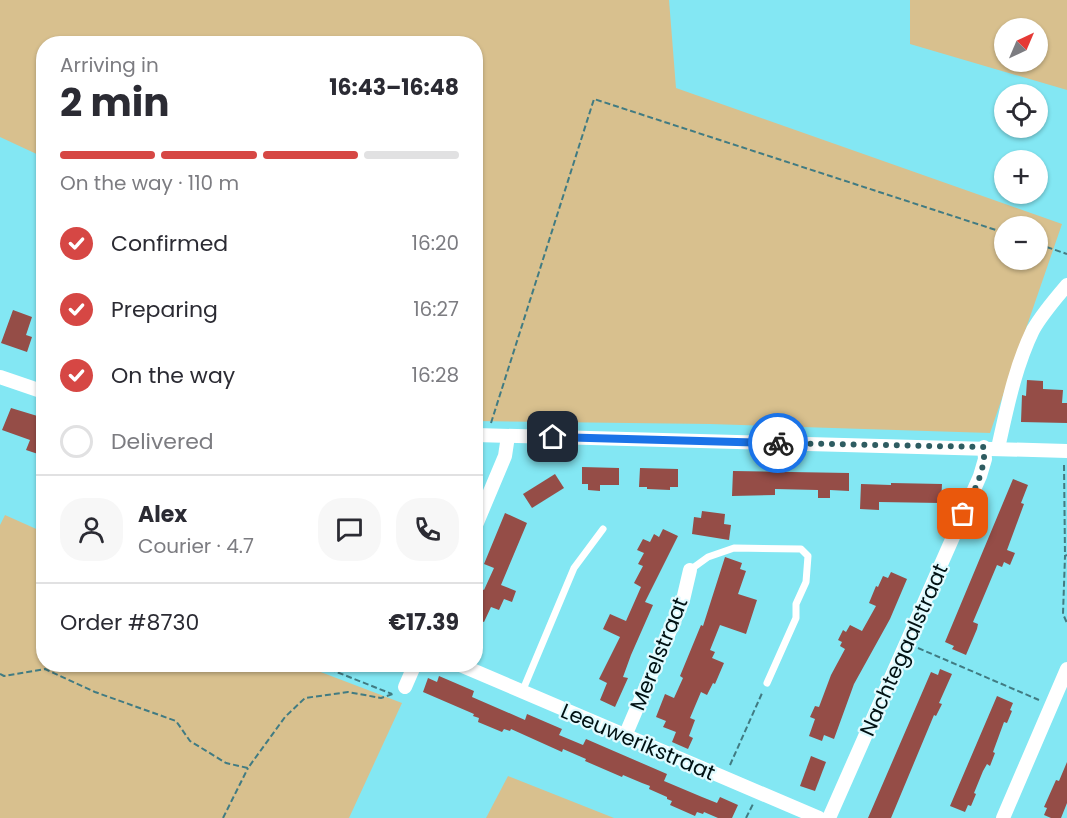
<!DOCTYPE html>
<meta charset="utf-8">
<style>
:root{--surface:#fff;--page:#f7f7f7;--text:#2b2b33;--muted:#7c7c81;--line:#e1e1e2;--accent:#d64744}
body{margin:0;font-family:Poppins,sans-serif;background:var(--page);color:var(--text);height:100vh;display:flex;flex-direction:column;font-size:22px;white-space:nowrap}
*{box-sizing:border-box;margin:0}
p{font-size:20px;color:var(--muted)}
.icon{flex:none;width:33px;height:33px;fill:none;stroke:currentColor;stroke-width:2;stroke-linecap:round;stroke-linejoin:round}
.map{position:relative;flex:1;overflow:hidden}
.sheet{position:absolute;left:36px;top:36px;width:447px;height:636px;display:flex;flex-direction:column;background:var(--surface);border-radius:24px;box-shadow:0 2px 4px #0004}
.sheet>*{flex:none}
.needle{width:39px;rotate:44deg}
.fabs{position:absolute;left:994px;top:18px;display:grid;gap:12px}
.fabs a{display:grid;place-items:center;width:54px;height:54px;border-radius:50%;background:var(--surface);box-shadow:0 2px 4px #0004;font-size:30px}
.pin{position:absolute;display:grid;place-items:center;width:51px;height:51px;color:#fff;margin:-26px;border-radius:12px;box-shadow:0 3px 9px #0006}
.courier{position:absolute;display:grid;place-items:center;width:60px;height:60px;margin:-30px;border:4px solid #1a73e8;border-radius:50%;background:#fff;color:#222;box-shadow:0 2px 8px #0007}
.headline em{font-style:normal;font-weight:700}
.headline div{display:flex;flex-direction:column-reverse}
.headline{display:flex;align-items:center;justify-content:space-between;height:102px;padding:0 24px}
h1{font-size:39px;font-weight:700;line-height:45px}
.bar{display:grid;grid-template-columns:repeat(4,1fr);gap:9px 6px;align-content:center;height:72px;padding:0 24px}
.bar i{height:8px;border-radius:4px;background:var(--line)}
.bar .on{background:var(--accent)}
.bar p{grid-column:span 4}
.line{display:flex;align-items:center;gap:15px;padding:0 24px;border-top:2px solid var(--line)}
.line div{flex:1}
.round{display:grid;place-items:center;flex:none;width:63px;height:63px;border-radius:24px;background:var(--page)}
ol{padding:0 24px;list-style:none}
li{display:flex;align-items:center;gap:18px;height:66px}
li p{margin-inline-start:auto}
li .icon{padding:6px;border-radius:50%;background:var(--accent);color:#fff;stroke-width:4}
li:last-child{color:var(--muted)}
li i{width:33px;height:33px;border:3px solid var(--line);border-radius:50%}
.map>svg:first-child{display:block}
.green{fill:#d8c08e;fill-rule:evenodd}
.building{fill:#954d47}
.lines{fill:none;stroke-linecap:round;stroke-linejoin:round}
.path{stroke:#417b82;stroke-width:2;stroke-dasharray:6 3;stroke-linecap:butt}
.service{stroke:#fff;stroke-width:7}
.minor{stroke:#fff;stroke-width:14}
.done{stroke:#2e5c61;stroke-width:6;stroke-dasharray:0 10.8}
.route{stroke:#1a73e8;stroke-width:8}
.labels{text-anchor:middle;stroke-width:4.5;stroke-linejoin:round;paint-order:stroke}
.street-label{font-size:21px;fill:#001113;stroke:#e0fbff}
</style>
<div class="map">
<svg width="1067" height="818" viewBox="0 0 1067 818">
<rect width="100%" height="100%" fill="#83e7f3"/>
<g class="green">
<path d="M0,0H669L676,88L1062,224L990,433L710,424L476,421V44H44L43,157L0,137ZM1005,226H1038V260H1005Z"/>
<path d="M910,0H1067V90L910,44ZM1038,28V62H1005V28Z"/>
<path d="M5,515L43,532L44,664L320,665L318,671L402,703L349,818H0V525Z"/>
<path d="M508,776L614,818H486Z"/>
</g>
<g class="building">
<path d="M13,310L32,317L26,335L32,337L27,352L1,343Z"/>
<path d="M1027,380L1043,381V389L1063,390L1062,403H1067V423L1021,422L1022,395L1026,396Z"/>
<path d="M11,408L44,418V448L41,455L26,450L30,440L2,430Z"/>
<path d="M582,467L619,468V485H600V491L588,490V484H582Z"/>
<path d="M640,468L678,469V487H670V490L647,489V487H639Z"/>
<path d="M733,471L849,473V491L830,490V498H818V490L775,489V495L732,496Z"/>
<path d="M555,474L564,488L532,508L523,494Z"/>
<path d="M1013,479L1028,485L1021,503L1024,504L1007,550L1015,553L1010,565L1004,562L1002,567L997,565L973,622L978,624L977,629L966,655L952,649L954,646L945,642Z"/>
<path d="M891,483L942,484L941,503L879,502V510L860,509L861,484L891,485Z"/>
<path d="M702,511L725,514L724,524L731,525L729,540L692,534L694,517L701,518Z"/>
<path d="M505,513L527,523L501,585L516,591L512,602L504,599L499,610L491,607L484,622L476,619V586L484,590L494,568L484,564Z"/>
<path d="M663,529L678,536L645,602L653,605L631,655L623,677L628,678L615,707L600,700L607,683L599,679L620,637L603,629L610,614L626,621L641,587L634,583L643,566L638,564L644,553L637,550L643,539L650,542L654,534L659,537Z"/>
<path d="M725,557L742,563L740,569L746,571L738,594L757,600L746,634L720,625L710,650L715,652L712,658L724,663L715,684L713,683L707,695L701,692L690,718L695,720L689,736L693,738L688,749L672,742L676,732L663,727L666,721L656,717L665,694L674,698L683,678L680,676L701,625L703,626Z"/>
<path d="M891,572L907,579L890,619L854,684L834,739L824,735L822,741L809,736L815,719L810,717L815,706L819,707L831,675L845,649L840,646L842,642L838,640L843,630L846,632L850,625L862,631L876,606L869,603L876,586L878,587L883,576L888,578Z"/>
<path d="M940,669L952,674L939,703L942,704L936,716L934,715L891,818H868L931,672L938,675Z"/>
<path d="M439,676L474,691L472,697L525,720L527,714L562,729L559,735L583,745L586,739L667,774L664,781L702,797L717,803L720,797L738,805L732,818H718L704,812L703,814L697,812L695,816L670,805L672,801L667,799V797L649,789L650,786L642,783L623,775L622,777L585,761L586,759L563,749L562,752L511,729L510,731L504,729L502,732L478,722L479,718L473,716L474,714L423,692L428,678L437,682Z"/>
<path d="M997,696L1013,703L1010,710L1012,711L1007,723L1004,722L993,752L995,753L990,766L987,764L983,771L974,793L976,794L971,806L968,805L965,812L950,806Z"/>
<path d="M811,756L826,762L815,791L800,786Z"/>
<path d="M1067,762V803L1061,818H1051L1044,815L1047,808L1044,807L1056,780L1059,781Z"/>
</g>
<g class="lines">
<g class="path">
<path d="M1038,244L1067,254"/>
<path d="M491,423L594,99L1005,233"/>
<path d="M1064,465L1065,556"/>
<path d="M1067,555L1065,556L1063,614L1067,623"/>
<path d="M918,648L1039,700"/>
<path d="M325,664L324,667L392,694"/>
<path d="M0,674L4,676L45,669L95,692L176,721L190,741L226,763L248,768L285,717L305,698L348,692L381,698L393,694"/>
<path d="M730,765L763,691"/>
<path d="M223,818L248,768"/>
<path d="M746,818L753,804"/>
</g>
<g class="service">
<path d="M690,570L708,557L734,548L801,549L808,556L806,582L796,604V618L767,683"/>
<path d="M522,692L574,568L603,529"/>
</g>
<g class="minor">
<path d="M0,377L44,392"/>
<path d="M476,435L1067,451"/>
<path d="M998,448C1007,408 1015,367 1033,330C1042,314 1055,299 1067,285"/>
<path d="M476,525L505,456L508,436"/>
<path d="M458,664L819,818"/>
<path d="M405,687L415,664"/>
<path d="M625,736L683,600L690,570"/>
<path d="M829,818L980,476L985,459L984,447"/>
<path d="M1003,818L1067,669"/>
</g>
</g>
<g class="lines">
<path class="done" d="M778,443L984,447C986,471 973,493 963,514"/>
<path class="route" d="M553,437L778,443"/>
</g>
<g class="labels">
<g class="street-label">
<text transform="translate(904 650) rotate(-66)" y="7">Nachtegaalstraat</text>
<text transform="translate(659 654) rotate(-68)" y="7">Merelstraat</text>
<text transform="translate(638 742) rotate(23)" y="7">Leeuwerikstraat</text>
</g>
</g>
</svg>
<div class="fabs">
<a><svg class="needle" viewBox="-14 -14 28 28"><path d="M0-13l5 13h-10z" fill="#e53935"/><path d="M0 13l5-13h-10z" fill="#7c7c81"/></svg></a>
<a><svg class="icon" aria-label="locate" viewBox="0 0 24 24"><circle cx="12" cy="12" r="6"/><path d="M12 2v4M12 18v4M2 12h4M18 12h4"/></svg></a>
<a>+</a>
<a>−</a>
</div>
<div class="pin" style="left:963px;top:514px;background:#ea580c"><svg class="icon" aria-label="bag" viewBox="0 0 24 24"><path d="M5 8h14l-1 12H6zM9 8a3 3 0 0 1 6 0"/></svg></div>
<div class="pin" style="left:553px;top:437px;background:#1f2937"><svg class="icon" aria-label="home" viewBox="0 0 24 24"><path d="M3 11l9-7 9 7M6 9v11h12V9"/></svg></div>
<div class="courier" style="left:778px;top:443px"><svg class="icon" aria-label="bike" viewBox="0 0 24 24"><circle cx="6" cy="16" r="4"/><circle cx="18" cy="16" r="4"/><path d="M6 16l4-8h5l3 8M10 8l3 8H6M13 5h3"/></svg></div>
<section class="sheet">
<div class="headline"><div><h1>2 min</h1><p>Arriving in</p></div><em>16:43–16:48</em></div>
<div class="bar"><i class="on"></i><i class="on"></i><i class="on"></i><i></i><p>On the way · 110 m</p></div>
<ol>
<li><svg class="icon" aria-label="check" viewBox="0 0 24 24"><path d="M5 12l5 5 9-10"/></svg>Confirmed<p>16:20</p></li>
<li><svg class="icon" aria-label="check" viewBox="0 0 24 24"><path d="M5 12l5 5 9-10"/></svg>Preparing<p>16:27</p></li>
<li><svg class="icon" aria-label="check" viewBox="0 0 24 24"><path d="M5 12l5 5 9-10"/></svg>On the way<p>16:28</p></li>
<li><i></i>Delivered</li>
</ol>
<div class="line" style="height:108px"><a class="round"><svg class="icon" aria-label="person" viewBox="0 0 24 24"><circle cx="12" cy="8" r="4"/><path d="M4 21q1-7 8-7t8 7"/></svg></a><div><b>Alex</b><p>Courier · 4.7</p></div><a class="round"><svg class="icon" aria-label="chat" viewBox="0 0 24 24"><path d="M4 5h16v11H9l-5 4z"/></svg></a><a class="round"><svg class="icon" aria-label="phone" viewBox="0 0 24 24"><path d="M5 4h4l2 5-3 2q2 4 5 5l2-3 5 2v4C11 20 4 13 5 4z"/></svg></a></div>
<div class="line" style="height:78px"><div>Order #8730</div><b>€17.39</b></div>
</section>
</div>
